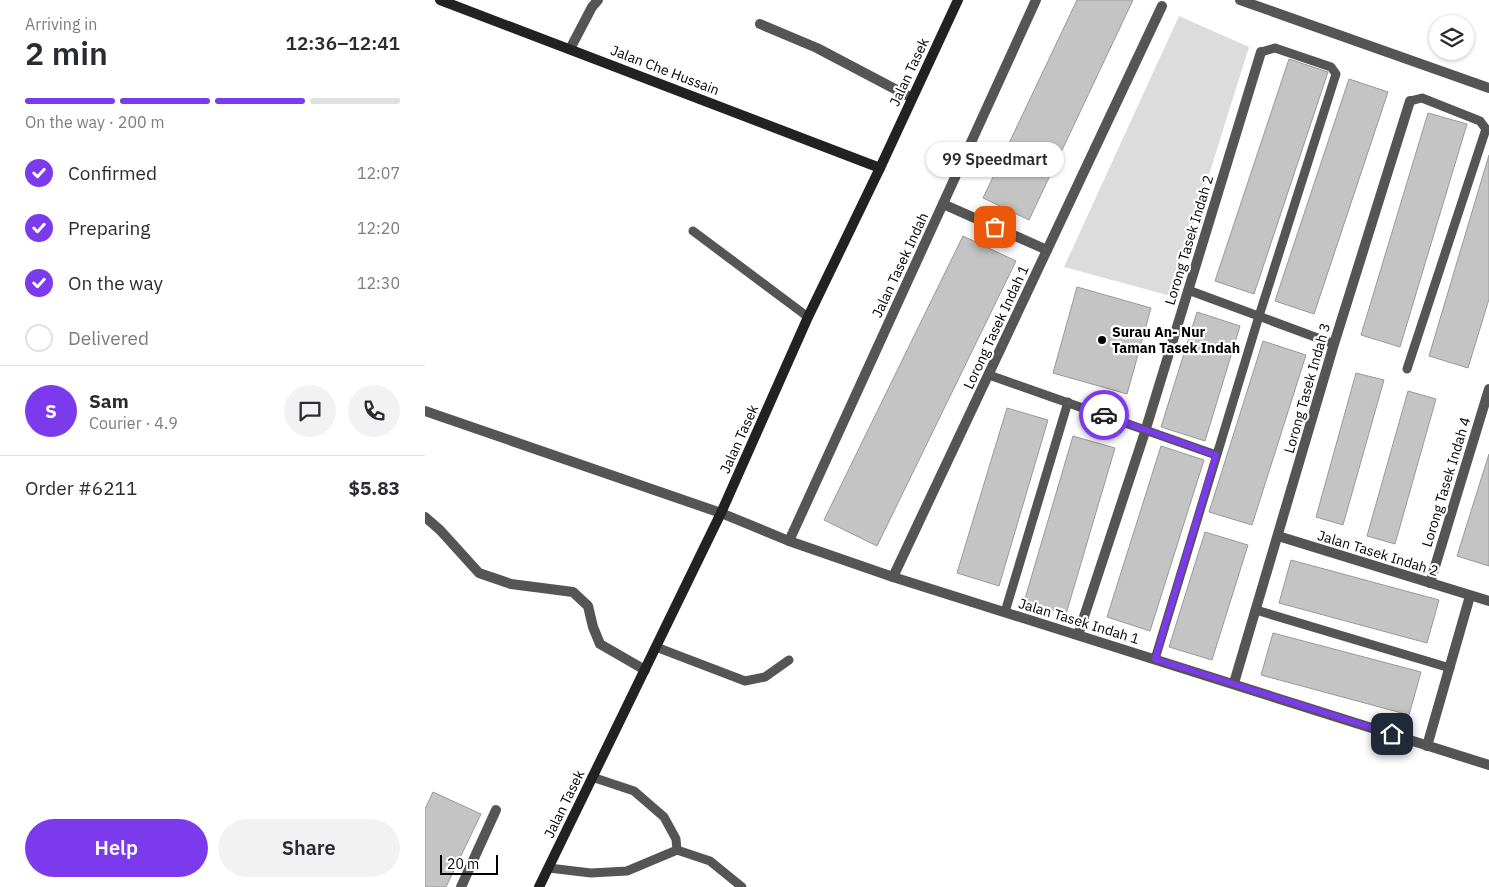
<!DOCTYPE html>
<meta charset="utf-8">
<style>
:root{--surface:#fff;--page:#f2f2f3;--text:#2b2b33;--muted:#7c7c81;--line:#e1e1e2;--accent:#7c3aed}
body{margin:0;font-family:"IBM Plex Sans",sans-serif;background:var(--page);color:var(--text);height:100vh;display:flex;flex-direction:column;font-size:19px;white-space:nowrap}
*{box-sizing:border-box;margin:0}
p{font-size:16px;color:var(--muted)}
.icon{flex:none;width:28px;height:28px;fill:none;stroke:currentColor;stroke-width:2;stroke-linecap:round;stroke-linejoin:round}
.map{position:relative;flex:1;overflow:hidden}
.details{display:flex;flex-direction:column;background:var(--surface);width:425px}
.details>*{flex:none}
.fabs{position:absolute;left:1004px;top:15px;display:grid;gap:10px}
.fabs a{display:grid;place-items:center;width:45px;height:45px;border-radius:50%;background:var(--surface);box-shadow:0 1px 4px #0004;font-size:25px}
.scale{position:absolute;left:15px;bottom:12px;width:58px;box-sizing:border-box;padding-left:5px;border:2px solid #000;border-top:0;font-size:14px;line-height:18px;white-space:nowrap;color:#000;-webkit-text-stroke:4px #fff;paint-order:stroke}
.pin{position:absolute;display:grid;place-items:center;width:42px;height:42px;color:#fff;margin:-21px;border-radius:10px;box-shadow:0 2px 8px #0006}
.courier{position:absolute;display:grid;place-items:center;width:50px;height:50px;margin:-25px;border:4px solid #7c3aed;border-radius:50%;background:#fff;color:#222;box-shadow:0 1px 6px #0007}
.bubble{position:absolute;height:35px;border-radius:18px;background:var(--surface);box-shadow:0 1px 4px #0004;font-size:16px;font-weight:600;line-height:35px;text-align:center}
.headline em{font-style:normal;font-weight:600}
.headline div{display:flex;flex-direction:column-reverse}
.headline{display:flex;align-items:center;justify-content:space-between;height:85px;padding:0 25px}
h1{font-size:32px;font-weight:600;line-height:38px}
.bar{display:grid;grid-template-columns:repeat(4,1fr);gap:8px 5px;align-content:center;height:60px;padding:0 25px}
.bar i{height:6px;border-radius:4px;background:var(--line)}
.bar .current{background:var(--accent)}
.bar p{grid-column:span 4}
.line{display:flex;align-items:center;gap:12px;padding:0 25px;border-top:1px solid var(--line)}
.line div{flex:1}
.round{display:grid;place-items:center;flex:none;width:52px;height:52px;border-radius:26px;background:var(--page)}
ol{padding:0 25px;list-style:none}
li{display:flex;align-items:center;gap:15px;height:55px}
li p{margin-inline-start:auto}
li .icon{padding:5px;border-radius:50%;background:var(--accent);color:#fff;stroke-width:4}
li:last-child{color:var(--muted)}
li i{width:28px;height:28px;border:2px solid var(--line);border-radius:50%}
.primary-button{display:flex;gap:10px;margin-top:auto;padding:10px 25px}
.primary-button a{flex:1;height:58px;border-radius:30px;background:var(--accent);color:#fff;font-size:20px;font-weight:600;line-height:58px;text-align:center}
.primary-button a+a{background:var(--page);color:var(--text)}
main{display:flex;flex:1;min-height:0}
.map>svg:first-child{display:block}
.green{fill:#dcdcdc}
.building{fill:#c4c4c4;stroke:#999}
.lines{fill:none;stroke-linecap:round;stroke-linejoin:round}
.service{stroke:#555;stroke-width:9}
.minor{stroke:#555;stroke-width:10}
.secondary{stroke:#222;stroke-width:10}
.done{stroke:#595959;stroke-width:5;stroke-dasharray:0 9}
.route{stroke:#7c3aed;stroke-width:6}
.poi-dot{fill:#000;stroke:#fff;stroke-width:2}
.labels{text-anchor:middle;stroke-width:4.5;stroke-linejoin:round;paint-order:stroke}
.street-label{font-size:14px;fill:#000;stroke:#fff}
.poi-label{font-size:14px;font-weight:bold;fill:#000;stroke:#fff;text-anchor:start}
</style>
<main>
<section class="details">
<div class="headline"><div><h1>2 min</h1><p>Arriving in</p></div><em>12:36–12:41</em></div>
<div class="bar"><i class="current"></i><i class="current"></i><i class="current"></i><i></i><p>On the way · 200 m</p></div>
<ol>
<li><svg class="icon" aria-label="check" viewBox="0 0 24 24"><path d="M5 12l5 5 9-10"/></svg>Confirmed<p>12:07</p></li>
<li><svg class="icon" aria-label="check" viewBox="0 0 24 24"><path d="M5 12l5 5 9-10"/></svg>Preparing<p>12:20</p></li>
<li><svg class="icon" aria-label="check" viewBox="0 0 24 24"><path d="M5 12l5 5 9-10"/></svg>On the way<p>12:30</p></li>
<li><i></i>Delivered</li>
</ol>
<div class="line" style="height:90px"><b class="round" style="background:var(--accent);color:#fff">S</b><div><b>Sam</b><p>Courier · 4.9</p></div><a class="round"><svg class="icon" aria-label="chat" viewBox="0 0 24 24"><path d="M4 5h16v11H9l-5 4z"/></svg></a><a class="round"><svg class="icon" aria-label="phone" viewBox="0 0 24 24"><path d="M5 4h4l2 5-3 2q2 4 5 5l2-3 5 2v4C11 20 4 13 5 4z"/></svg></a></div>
<div class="line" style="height:65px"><div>Order #6211</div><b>$5.83</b></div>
<div class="primary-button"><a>Help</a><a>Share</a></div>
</section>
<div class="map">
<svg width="1064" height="887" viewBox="0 0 1064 887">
<rect width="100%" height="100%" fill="#fff"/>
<path class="green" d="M754,16L824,47L746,296L639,267Z"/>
<g class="building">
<path d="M652,0H708L604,220L558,198Z"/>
<path d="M864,59L903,72L829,294L790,281Z"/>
<path d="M924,79L963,92L889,314L850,301Z"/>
<path d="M1003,113L1042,124L975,347L936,335Z"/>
<path d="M1064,155V299L1043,368L1004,356Z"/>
<path d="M538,236L591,261L452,546L399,520Z"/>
<path d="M652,287L726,308L702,394L628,373Z"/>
<path d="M772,312L815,326L780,441L736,427Z"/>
<path d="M838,341L881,355L827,525L784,512Z"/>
<path d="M931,373L959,380L918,525L891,517Z"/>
<path d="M983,391L1011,399L970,544L942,536Z"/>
<path d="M582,408L623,420L574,586L532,573Z"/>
<path d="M648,436L690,448L641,614L599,602Z"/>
<path d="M736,446L779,460L725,631L682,617Z"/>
<path d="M1064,454V566L1032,556Z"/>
<path d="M780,532L823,545L787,660L744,647Z"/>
<path d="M866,560L1014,600L1002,643L854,603Z"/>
<path d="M848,633L996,672L984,715L836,675Z"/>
<path d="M8,792L56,814L21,887H0V809Z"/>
</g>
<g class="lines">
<g class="service">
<path d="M268,231L383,317"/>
<path d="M763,290L909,344"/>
<path d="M982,369L1061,129L1055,121L997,98L985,101"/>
<path d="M564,375L791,455"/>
<path d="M831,610L1025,668"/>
<path d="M580,612L643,402"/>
<path d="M231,647L320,681L340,677L364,660"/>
<path d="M730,659L834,316L911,74L906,67L850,48L836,52"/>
<path d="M167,777L209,791L239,817L251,839L252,850"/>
<path d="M124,868L166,873L202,871L252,850L285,861L317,887"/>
</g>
<g class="minor">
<path d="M815,0L1064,88"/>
<path d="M335,24L392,48L487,98"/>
<path d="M145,49L167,7L173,0"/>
<path d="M518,204L622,250"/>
<path d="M0,411L296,513L364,541L468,577L1064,765"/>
<path d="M0,517L15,530L54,573L86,584L148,592L163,606L168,627L175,644L220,670"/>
<path d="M853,536L1064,601"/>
<path d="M364,541L611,0"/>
<path d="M468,577L737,6"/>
<path d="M1005,583L1064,389"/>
<path d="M653,635L719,435L836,52"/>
<path d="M809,683L909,344L985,101"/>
<path d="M1002,746L1045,596"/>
<path d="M36,887L71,810"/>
</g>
<g class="secondary">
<path d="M15,0L455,168"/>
<path d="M114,887L296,513L383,317L455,168L533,0"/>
</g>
</g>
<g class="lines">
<path class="done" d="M570,227L622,250L564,374L679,415"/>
<path class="route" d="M679,415L791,455L730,659L967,734"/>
</g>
<circle class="poi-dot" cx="677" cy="340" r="5"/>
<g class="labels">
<g class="street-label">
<text transform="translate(240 70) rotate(21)" y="5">Jalan Che Hussain</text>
<text transform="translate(484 72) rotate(-65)" y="5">Jalan Tasek</text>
<text transform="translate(764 240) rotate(-73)" y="5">Lorong Tasek Indah 2</text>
<text transform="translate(475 265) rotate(-65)" y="5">Jalan Tasek Indah</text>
<text transform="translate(571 327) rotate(-65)" y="5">Lorong Tasek Indah 1</text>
<text transform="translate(882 388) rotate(-74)" y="5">Lorong Tasek Indah 3</text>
<text transform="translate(314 439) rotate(-66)" y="5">Jalan Tasek</text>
<text transform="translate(1021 482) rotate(-73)" y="5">Lorong Tasek Indah 4</text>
<text transform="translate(953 553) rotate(17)" y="5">Jalan Tasek Indah 2</text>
<text transform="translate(654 621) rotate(17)" y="5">Jalan Tasek Indah 1</text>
<text transform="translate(139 804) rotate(-64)" y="5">Jalan Tasek</text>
</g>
<g class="poi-label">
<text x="687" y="337">Surau An- Nur<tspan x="687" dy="16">Taman Tasek Indah</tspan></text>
</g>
</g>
</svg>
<div class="fabs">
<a><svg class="icon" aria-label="layers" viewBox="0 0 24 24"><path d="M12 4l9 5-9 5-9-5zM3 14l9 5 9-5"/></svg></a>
</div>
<div class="scale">20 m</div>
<div class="pin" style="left:570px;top:227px;background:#ea580c"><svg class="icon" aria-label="bag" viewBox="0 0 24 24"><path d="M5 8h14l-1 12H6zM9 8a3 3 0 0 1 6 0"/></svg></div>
<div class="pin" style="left:967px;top:734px;background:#1f2937"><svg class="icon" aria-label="home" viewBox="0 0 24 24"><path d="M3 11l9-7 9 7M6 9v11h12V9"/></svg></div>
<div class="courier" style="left:679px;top:415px"><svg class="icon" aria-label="car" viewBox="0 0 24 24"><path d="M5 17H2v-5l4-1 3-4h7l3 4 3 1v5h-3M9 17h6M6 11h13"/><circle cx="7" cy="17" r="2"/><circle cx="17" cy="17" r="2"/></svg></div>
<div class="bubble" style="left:501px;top:142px;width:138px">99 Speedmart</div>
</div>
</main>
